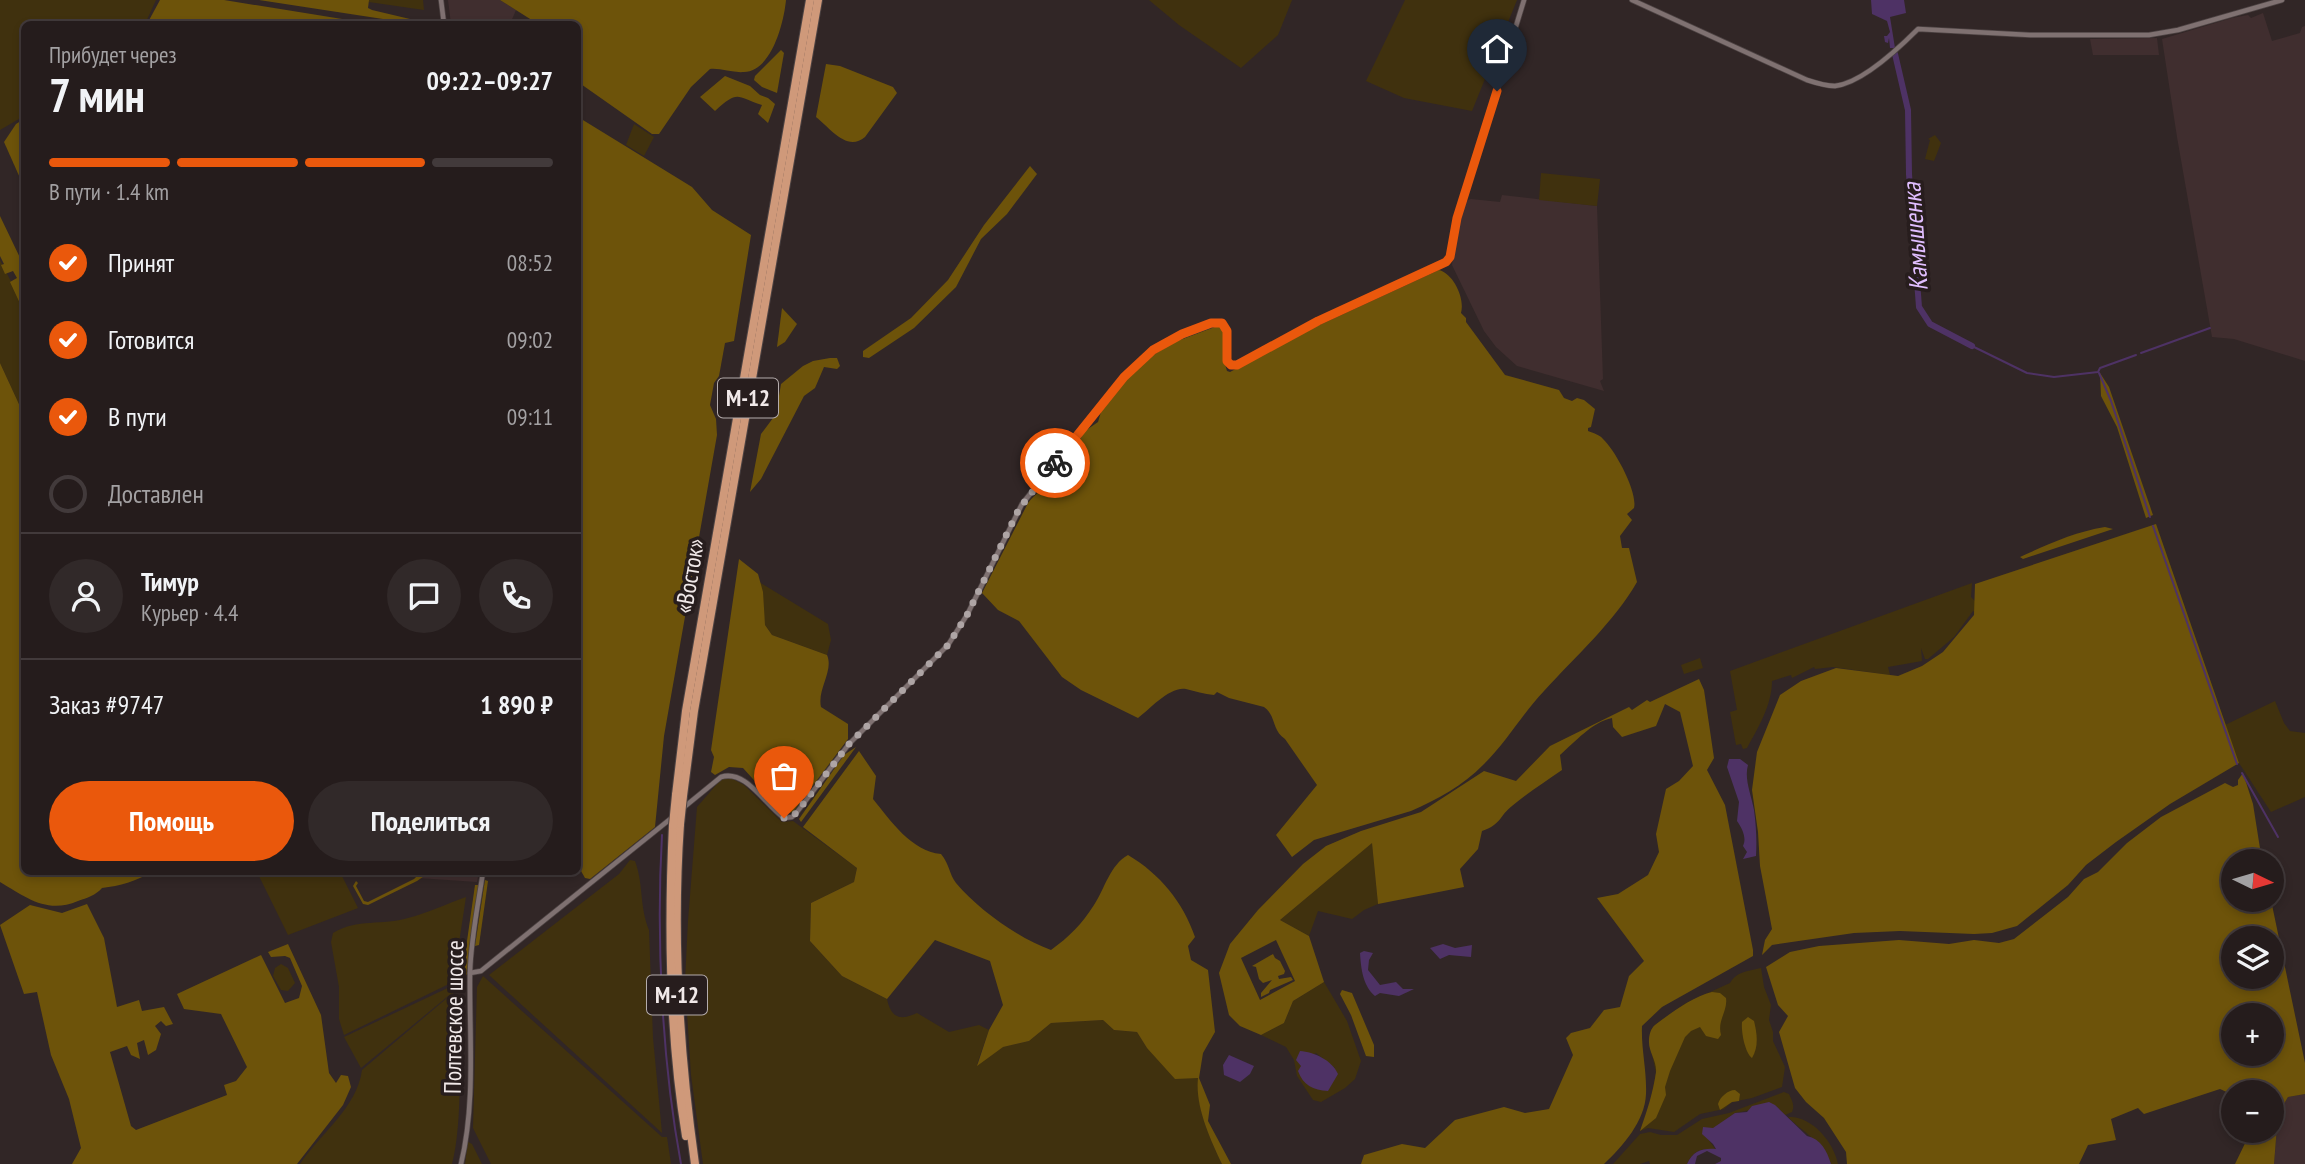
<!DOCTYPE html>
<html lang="ru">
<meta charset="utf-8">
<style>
:root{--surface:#251c1c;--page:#312929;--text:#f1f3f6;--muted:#a3a1a3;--line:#423a3b;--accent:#ea580c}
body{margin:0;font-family:"PT Sans Narrow",sans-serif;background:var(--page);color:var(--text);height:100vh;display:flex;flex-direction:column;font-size:26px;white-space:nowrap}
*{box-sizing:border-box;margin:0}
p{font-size:23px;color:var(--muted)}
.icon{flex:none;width:38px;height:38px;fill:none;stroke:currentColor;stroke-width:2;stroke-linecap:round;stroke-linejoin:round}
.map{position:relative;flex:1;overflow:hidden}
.details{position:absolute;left:21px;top:21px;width:560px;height:854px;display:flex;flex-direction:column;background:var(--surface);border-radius:10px;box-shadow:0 4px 10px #0003,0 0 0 2px var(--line)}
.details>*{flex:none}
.needle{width:46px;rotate:95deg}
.tools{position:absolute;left:2221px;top:849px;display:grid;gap:14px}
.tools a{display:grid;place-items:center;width:63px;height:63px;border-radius:50%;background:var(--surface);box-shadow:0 4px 10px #0003,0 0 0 2px var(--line);font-size:35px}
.pin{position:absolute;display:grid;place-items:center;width:60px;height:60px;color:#fff;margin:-72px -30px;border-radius:50% 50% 50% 0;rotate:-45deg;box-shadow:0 0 7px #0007}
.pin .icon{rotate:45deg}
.courier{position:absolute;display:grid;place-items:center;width:70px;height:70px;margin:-35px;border:5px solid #ea580c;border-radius:50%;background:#fff;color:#222;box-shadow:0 2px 9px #0007}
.headline em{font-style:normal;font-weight:700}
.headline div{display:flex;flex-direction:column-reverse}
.headline{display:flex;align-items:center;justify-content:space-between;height:119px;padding:0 28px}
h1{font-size:46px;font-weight:700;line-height:52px}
.bar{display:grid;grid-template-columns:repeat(4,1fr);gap:10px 7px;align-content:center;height:84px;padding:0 28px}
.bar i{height:9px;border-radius:5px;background:var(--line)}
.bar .current{background:var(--accent)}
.bar p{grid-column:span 4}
.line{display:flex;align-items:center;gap:18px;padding:0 28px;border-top:2px solid var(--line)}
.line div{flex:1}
.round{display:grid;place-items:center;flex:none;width:74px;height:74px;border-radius:37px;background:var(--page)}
ol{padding:0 28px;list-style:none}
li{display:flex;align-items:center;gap:21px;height:77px}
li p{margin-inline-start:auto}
li .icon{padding:7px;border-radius:50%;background:var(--accent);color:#fff;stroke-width:4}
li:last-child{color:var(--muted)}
li i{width:38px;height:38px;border:4px solid var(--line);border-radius:50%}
.button{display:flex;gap:14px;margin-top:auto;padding:14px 28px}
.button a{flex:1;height:80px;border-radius:42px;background:var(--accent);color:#fff;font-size:28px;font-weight:700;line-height:80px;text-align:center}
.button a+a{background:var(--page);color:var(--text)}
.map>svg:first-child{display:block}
.built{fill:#402e2f}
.green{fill:#40310e;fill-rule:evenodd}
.forest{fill:#6d530a;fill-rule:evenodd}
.water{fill:#4e3265}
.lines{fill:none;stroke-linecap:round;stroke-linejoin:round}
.stream{stroke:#4e3265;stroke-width:2}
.river{stroke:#4e3265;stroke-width:6}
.tertiary-casing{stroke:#4d4343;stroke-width:6}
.trunk-casing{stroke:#4d4343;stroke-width:10}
.tertiary{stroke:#7f7171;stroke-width:4.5}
.trunk{stroke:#cf997a;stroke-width:8}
.trunk-bridge-casing{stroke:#4d4343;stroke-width:10;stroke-linecap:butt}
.trunk-bridge{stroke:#cf997a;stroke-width:8}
.done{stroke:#aea5a5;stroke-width:7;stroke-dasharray:0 12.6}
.route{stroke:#ea580c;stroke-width:9}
.labels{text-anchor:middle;stroke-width:7;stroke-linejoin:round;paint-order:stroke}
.shield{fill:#271d1d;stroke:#b4acac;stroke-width:2}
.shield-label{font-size:23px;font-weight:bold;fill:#f1e9e9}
.street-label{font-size:24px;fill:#f1e9e9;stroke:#271d1d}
.water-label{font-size:26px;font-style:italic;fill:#e0beff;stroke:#271d1d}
</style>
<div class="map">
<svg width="2305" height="1164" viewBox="0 0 2305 1164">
<rect width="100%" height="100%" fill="#312626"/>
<g class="built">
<path d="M448,0H500L516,10L510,24H451Z"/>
<path d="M2263,13L2272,41L2300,33L2302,27L2305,26V361L2234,339L2212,337L2177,137L2162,39L2232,18L2248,15L2251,18Z"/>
<path d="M2157,38L2159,55H2093L2090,39Z"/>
<path d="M1502,195L1597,206L1603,379L1600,381L1604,391L1517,366L1496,347L1484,331L1452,265L1458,221L1463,202L1471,199L1500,202Z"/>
<path d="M431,872H479L477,882L418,878Z"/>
<path d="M2305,1094V1164H2274L2278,1114L2288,1097Z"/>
</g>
<g class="green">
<path d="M0,0H156L145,24H24V116L0,130Z"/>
<path d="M355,0H423L424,10Z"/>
<path d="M1149,0H1292L1278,35L1241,68L1179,25Z"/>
<path d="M1405,0H1517L1472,111L1404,98L1366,81Z"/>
<path d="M634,124L654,137L644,156L626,145Z"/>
<path d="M1935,135L1941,143L1934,161L1925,159L1930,140L1928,139Z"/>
<path d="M1541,173L1600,179L1597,206L1539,200Z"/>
<path d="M0,260L24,307V415L0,363Z"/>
<path d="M759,582L828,624L831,640L827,655L772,635L765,625Z"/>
<path d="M1972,583L1971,597L1976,602L1975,612L1973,611L1954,637L1928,659H1925L1921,648L1922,661L1888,667L1890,675L1833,667L1815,669L1814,667L1792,678L1791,675L1772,681C1772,705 1758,728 1747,748L1743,749L1741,744L1736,745L1730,712L1737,710L1730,671Z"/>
<path d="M1700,658L1703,668L1684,674L1681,665Z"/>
<path d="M2275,701L2284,723L2290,731L2305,733V797L2271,812L2239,763L2225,725Z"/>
<path d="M731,778L744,785L782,822L793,821L857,868L854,882L811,903L810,941L842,976L887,999C891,1018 900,1021 917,1013L949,1032L979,1025L989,1030L977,1064L1002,1047L1029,1041L1051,1023L1103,1020L1114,1030L1137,1032L1147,1048L1199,1078C1195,1105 1210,1139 1222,1164H703L691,1075L685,981L688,921L697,807L717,784L723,779Z"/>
<path d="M1372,842L1378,904L1364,910L1352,919L1318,911L1309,936L1280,920Z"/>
<path d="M630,860L635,861C644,886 639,905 649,930L653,1038L662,1133L489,975L619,874Z"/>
<path d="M257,872H340L358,908L288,935Z"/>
<path d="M466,897L453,982L344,1035L339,1019V987L331,942L333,933C357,918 383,926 408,918C428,913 446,904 466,897Z"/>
<path d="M281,964L288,968L295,983L288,991L281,990L273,976L275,968Z"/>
<path d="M1761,968L1764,987L1771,1005L1769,1020L1773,1032V1041L1785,1067L1782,1087L1752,1098L1732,1102L1724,1109L1700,1114L1674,1132L1648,1128L1640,1131L1649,1109L1656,1073L1649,1040L1651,1030L1655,1025L1686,1003L1730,983C1737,971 1749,971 1761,968Z"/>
<path d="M483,976L662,1137H667L671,1164H491L473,1128L477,987Z"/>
<path d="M1324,982L1347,1021L1361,1061L1355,1079L1345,1088L1321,1102L1313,1100L1297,1076L1294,1060L1286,1047L1261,1035L1284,1023L1293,1001ZM1316,1053L1335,1068L1301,1066L1299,1061Z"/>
<path d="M454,985L453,992L361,1068L344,1037Z"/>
<path d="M453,993C461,1035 463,1123 452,1164H300C320,1134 357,1108 362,1070Z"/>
<path d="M1784,1092L1789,1094C1792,1101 1795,1105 1792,1112L1785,1115L1775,1105L1735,1113L1705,1135L1716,1150C1702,1147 1693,1151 1687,1164H1650L1649,1161L1640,1164H1613L1640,1134L1650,1132L1661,1135H1677L1702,1119L1729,1113Z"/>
<path d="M1788,1117C1811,1115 1834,1142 1838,1164H1831C1823,1142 1804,1133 1788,1117Z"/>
<path d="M468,1142L472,1144L482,1164H465Z"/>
</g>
<g class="forest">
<path d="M160,0H224L373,24H147Z"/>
<path d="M259,0H369L368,8L372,10L410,19L409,23Z"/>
<path d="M500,0H786C784,22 772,71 744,72C733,73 721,68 710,69L691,87L659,134H652L578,82V24H538Z"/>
<path d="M781,50L784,53L777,93L762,87L754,80L755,76Z"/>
<path d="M826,64L840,66L893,87L897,93L865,137C847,152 831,129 816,117Z"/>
<path d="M725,76L750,86L760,95L768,98L775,104L768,123L758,114L762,105C736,97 739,89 715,111L700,97Z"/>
<path d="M578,117L692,187L712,210L751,235L734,341L725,343L719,376L714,383L710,405L716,419L717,435L664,736L655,827L590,879L585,878L581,871L578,852V696L580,686L578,677Z"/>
<path d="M24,119V187L4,142L16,124Z"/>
<path d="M1030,166L1037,174L1007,214L981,239L956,287L914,328L869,358L863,357V351L911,318L948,280L984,225Z"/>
<path d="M0,216L24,266V312L10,282L17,278L13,271L5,274L1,265L4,264L0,256Z"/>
<path d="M1439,270C1454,274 1465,299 1461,313L1466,318V322L1505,375L1559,390L1564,398L1572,401L1577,398L1584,400L1595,409L1591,427L1588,428V431C1593,433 1600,435 1603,439C1615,450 1638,492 1634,508L1627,514L1632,520L1620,536L1622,548H1629L1637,582C1614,622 1576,656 1544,691C1522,714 1506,743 1483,765C1464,785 1436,800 1411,811L1314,840L1292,857L1276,835L1317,785L1285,739C1272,731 1276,715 1264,707L1229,698L1217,692L1214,695C1204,694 1195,691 1186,689C1170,686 1150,709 1138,718L1081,690L1062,677L1019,621L998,610L982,593L1028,503C1036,492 1046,488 1055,479C1062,471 1065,462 1073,455H1078L1076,446L1085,431L1098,422L1101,412L1125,381L1146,360L1172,343L1220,325L1223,327C1227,341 1222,356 1227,371L1230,372L1311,329Z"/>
<path d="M782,308L797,324L785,342L777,347Z"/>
<path d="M830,358H837L840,366L837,369L824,367L815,388L804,396L761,479L750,492L761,434L776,414L781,384L803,366L813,361Z"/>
<path d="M0,363L24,415V872H152C136,881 120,886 102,888C96,895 87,898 78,901C47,914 27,898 0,882Z"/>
<path d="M2100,373L2109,387L2153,515L2146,518L2117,427L2101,396Z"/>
<path d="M2156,524L2239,763L2170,804L2116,842L2086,865L2068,885L2017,926L1992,933L1974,934L1900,931L1854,933L1772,945L1762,955L1765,940L1772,929L1760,866L1758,832L1752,790L1757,752L1780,695L1801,681L1836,668L1898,676L1922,666L1943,652L1974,615L1975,584Z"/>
<path d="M2105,527L2113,529L2023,559L2020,557C2049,544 2074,532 2105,527Z"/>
<path d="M739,559L758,574L763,592L765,625L772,635L827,655C834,671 817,689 821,707L848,724V739L793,812L789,813L772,800L743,768L729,767L715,775L711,772L714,757L711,750Z"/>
<path d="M1699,679L1704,690L1714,758L1707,770L1725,805L1753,950V956L1662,1007L1642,1026C1641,1049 1647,1071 1646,1094C1645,1121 1623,1146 1604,1164H1361L1364,1155L1402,1144L1425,1148L1455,1120L1504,1107L1525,1113L1549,1109L1573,1055L1566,1038L1571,1033L1590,1028L1604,1010L1620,1007L1629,976L1644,961L1597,898L1618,894L1648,875L1659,852L1656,834L1666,789L1679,781L1693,766L1680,712L1665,704L1656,726L1622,737L1613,727L1612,718C1592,722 1575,742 1560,755L1562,770C1545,782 1527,793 1512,806C1500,815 1501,825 1482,831L1478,849L1460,869L1464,887L1378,904L1372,843L1280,920L1309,936L1324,982L1293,1001L1284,1023L1261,1035L1240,1026L1229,1015L1219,973L1230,944L1258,910L1303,864L1326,846L1361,831L1421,812L1484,771L1516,781L1550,746L1629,707L1632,710L1647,700L1650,702ZM1276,940L1295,981L1260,1000L1241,958Z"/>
<path d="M856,747L801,822L799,819L844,755Z"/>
<path d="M859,751L876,776L873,799C891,821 911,851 941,854C950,865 949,874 956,883C979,910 1018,938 1051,950C1069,937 1082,924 1094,905C1105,888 1110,865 1128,855C1160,874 1183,902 1195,937L1188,946L1191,960L1208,970L1215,1032L1203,1053L1199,1078L1210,1105L1208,1121L1231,1164H1222C1210,1139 1195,1106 1198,1078L1175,1079L1147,1048L1137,1032L1114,1030L1103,1020L1051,1023L1029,1041L1003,1047L977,1066L989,1030L1003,1005L990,961L935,940L887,999L842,976L810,941L811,903L854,882L857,868L803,827Z"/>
<path d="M2243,773L2253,804L2262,861H2233V900H2271L2305,1063V1094L2288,1097L2278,1114L2274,1164H2235L2251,1131L2272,1130V1092H2233V1095L2220,1089L2144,1114L2138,1108L2111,1119L2116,1140L2088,1145L2079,1164H1847L1846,1152L1824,1118L1806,1102L1795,1088L1779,1032L1788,1016L1778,1005L1766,967L1790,952L1819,946L1899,940L1949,944L1974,940L1999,943L2014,939L2068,897L2084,879L2098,872L2127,843L2161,817L2225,783L2233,787L2238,785V780ZM2272,938V976H2233V938ZM2233,1015H2272V1054H2233Z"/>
<path d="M421,872H430L417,881L368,905L363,904L353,886L356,881L358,883L356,886L364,901L368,902L414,879Z"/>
<path d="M485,880L488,881L479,945L475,946Z"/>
<path d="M475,885H479L471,933L468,974L465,975L463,969Z"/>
<path d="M87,904L104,938L117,1007L139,1000L142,1011L164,1007L173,1024L166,1026L161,1021L155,1026L161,1034L156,1050L148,1055L144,1040L137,1043L140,1059L131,1055L127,1046L110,1052L131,1126L136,1130L227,1095L224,1085L236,1081L247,1067L221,1014L184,1009L177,994L261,955L285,1003L299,998L302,986L290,958L285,956L271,957L268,952L288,944L321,1015L329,1073L336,1083L341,1075L348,1076L351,1087L343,1105L297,1164H72L81,1148L69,1099L51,1055L37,992L24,994L0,925L30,905L62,913Z"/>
<path d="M1273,954L1275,958L1280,961L1285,971L1284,974L1278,976L1279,979L1291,977L1293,980L1270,990L1269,993L1261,997V993L1272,980L1263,983L1259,979L1256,967L1252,966Z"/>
<path d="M1342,990L1352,993L1374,1045V1057L1366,1056L1351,1015L1340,994Z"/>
<path d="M1712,992L1720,993L1726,998C1728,1011 1717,1020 1721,1035L1718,1039L1706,1036L1700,1027L1691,1031L1685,1037L1670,1071L1665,1087L1666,1095L1656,1118L1640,1131C1647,1111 1653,1093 1656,1072C1657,1061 1648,1051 1649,1040C1649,1035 1651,1028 1655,1025C1671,1013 1692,997 1712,992Z"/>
<path d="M1748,1017L1754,1021C1757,1034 1759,1046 1752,1058C1745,1053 1741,1032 1742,1022Z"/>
<path d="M1735,1090L1740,1094L1739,1101L1732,1102L1720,1110L1718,1104C1720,1097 1728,1090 1735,1090Z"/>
</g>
<g class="water">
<path d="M1871,0H1904L1906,13L1890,17L1895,48H1890L1889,38L1888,43L1885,42L1884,36H1887L1890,32L1887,21L1872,14Z"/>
<path d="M1729,759H1740L1748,765C1744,779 1751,794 1754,810C1756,825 1757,840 1756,856L1743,859L1747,852L1743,846C1747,838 1742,828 1737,821L1739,802L1727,767Z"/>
<path d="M1443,944L1455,948L1472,945L1471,957L1449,955L1440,959L1430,948Z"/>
<path d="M1364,951L1373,953L1369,960L1368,970L1380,985L1396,982L1403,989H1414L1399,996L1380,993L1375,996C1363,986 1361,969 1360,953Z"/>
<path d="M1300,1051C1314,1052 1332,1060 1338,1074L1328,1091C1313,1090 1303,1085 1298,1071L1301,1066L1296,1060Z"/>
<path d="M1229,1055L1254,1066L1250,1074L1240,1082L1224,1075L1223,1065Z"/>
<path d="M1769,1102L1775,1105L1807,1136C1821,1139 1827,1151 1831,1164H1715L1721,1161V1158L1707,1151L1697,1156L1695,1164H1687C1693,1151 1702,1148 1716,1149L1713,1144L1702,1134L1703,1127L1713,1128L1735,1113L1747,1112L1752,1106Z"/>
</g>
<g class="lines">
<g class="stream">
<path d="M1972,346L2027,373L2054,377L2098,372L2100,368L2136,355"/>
<path d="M2141,353L2210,328"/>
<path d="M2099,373L2111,401L2150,517"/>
<path d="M2153,526L2237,764"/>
<path d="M2242,773L2278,837"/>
<path d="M662,835C656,939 662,1062 681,1164"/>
</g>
<path class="river" d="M1895,54L1908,110L1909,174L1919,307L1930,324L1972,346"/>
<g class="tertiary-casing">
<g id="tertiary">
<path d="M441,0L444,24"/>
<path d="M1632,0L1807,80C1816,83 1825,86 1835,86C1862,83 1900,47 1918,29L2030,35H2149L2178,30L2282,0"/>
<path d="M683,808L721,777C746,769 765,805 784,818L792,817L797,812L849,744L948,645L967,615L1022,504L1124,378L1144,357L1165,342L1219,322C1232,329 1226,348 1227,361L1231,365H1237L1318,321L1449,260L1457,218L1524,0"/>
<path d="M470,973L481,971L674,816"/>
<path d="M461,1164C476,1101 469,1036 470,972C471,938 478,905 483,872"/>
</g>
</g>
<g class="trunk-casing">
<g id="trunk">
<path d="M676,795L686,711L810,0"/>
<path d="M683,796L694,711L818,0"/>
<path d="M680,824C672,939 679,1051 695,1164"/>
<path d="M673,825C668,928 669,1034 686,1136"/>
</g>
</g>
<use href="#tertiary" class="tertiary"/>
<use href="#trunk" class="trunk"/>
<g class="trunk-bridge-casing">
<g id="trunk-bridge">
<path d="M680,824L683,796"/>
<path d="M673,825L676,795"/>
</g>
</g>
<use href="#trunk-bridge" class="trunk-bridge"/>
</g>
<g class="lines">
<path class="done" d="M784,818L792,817L797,812L849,744L948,645L967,615L1019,509L1055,463"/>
<path class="route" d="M1055,463L1124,377L1153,350L1182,334L1211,323H1222L1227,331V361L1231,365H1237L1318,321L1446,262L1450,257L1457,218L1497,91"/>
</g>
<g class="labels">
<g class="shield">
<rect x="718" y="378.5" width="60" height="39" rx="5"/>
<rect x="647" y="975.5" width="60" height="39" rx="5"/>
</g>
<g class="shield-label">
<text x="748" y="406">М-12</text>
<text x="677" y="1003">М-12</text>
</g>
<g class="street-label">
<text transform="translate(690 576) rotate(-80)" y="8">«Восток»</text>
<text transform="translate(454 1017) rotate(-89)" y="8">Полтевское шоссе</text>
</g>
<g class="water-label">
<text transform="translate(1915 237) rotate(-94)" y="9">Камышенка</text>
</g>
</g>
</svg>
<div class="tools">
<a><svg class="needle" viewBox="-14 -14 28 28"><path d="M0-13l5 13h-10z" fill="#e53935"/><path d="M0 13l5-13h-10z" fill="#a3a1a3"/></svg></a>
<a><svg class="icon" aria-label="layers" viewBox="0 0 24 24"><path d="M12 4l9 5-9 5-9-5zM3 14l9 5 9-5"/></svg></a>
<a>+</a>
<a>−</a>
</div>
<div class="pin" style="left:784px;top:818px;background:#ea580c"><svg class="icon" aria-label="bag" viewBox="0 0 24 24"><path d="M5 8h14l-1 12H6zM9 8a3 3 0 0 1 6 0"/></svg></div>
<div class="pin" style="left:1497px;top:91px;background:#1f2937"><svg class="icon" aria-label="home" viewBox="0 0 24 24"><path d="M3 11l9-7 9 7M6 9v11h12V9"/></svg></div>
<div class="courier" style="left:1055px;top:463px"><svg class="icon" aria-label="bike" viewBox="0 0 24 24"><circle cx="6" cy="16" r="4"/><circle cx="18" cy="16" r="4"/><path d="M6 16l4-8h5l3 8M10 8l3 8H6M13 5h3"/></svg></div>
<section class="details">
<div class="headline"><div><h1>7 мин</h1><p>Прибудет через</p></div><em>09:22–09:27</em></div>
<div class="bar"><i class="current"></i><i class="current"></i><i class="current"></i><i></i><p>В пути · 1.4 km</p></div>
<ol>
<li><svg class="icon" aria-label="check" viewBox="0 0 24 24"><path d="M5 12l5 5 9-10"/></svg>Принят<p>08:52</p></li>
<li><svg class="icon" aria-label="check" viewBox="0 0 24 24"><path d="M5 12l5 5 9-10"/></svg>Готовится<p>09:02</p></li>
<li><svg class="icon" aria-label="check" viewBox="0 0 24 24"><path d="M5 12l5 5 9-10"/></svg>В пути<p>09:11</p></li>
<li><i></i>Доставлен</li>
</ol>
<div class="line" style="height:126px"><a class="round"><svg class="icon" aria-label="person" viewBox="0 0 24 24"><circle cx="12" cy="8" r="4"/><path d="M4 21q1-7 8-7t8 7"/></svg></a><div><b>Тимур</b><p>Курьер · 4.4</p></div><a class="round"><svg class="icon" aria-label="chat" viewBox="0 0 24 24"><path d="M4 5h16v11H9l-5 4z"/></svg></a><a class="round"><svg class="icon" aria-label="phone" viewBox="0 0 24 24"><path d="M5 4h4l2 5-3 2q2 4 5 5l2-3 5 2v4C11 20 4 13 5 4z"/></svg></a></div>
<div class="line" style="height:91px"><div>Заказ #9747</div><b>1 890 ₽</b></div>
<div class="button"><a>Помощь</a><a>Поделиться</a></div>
</section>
</div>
